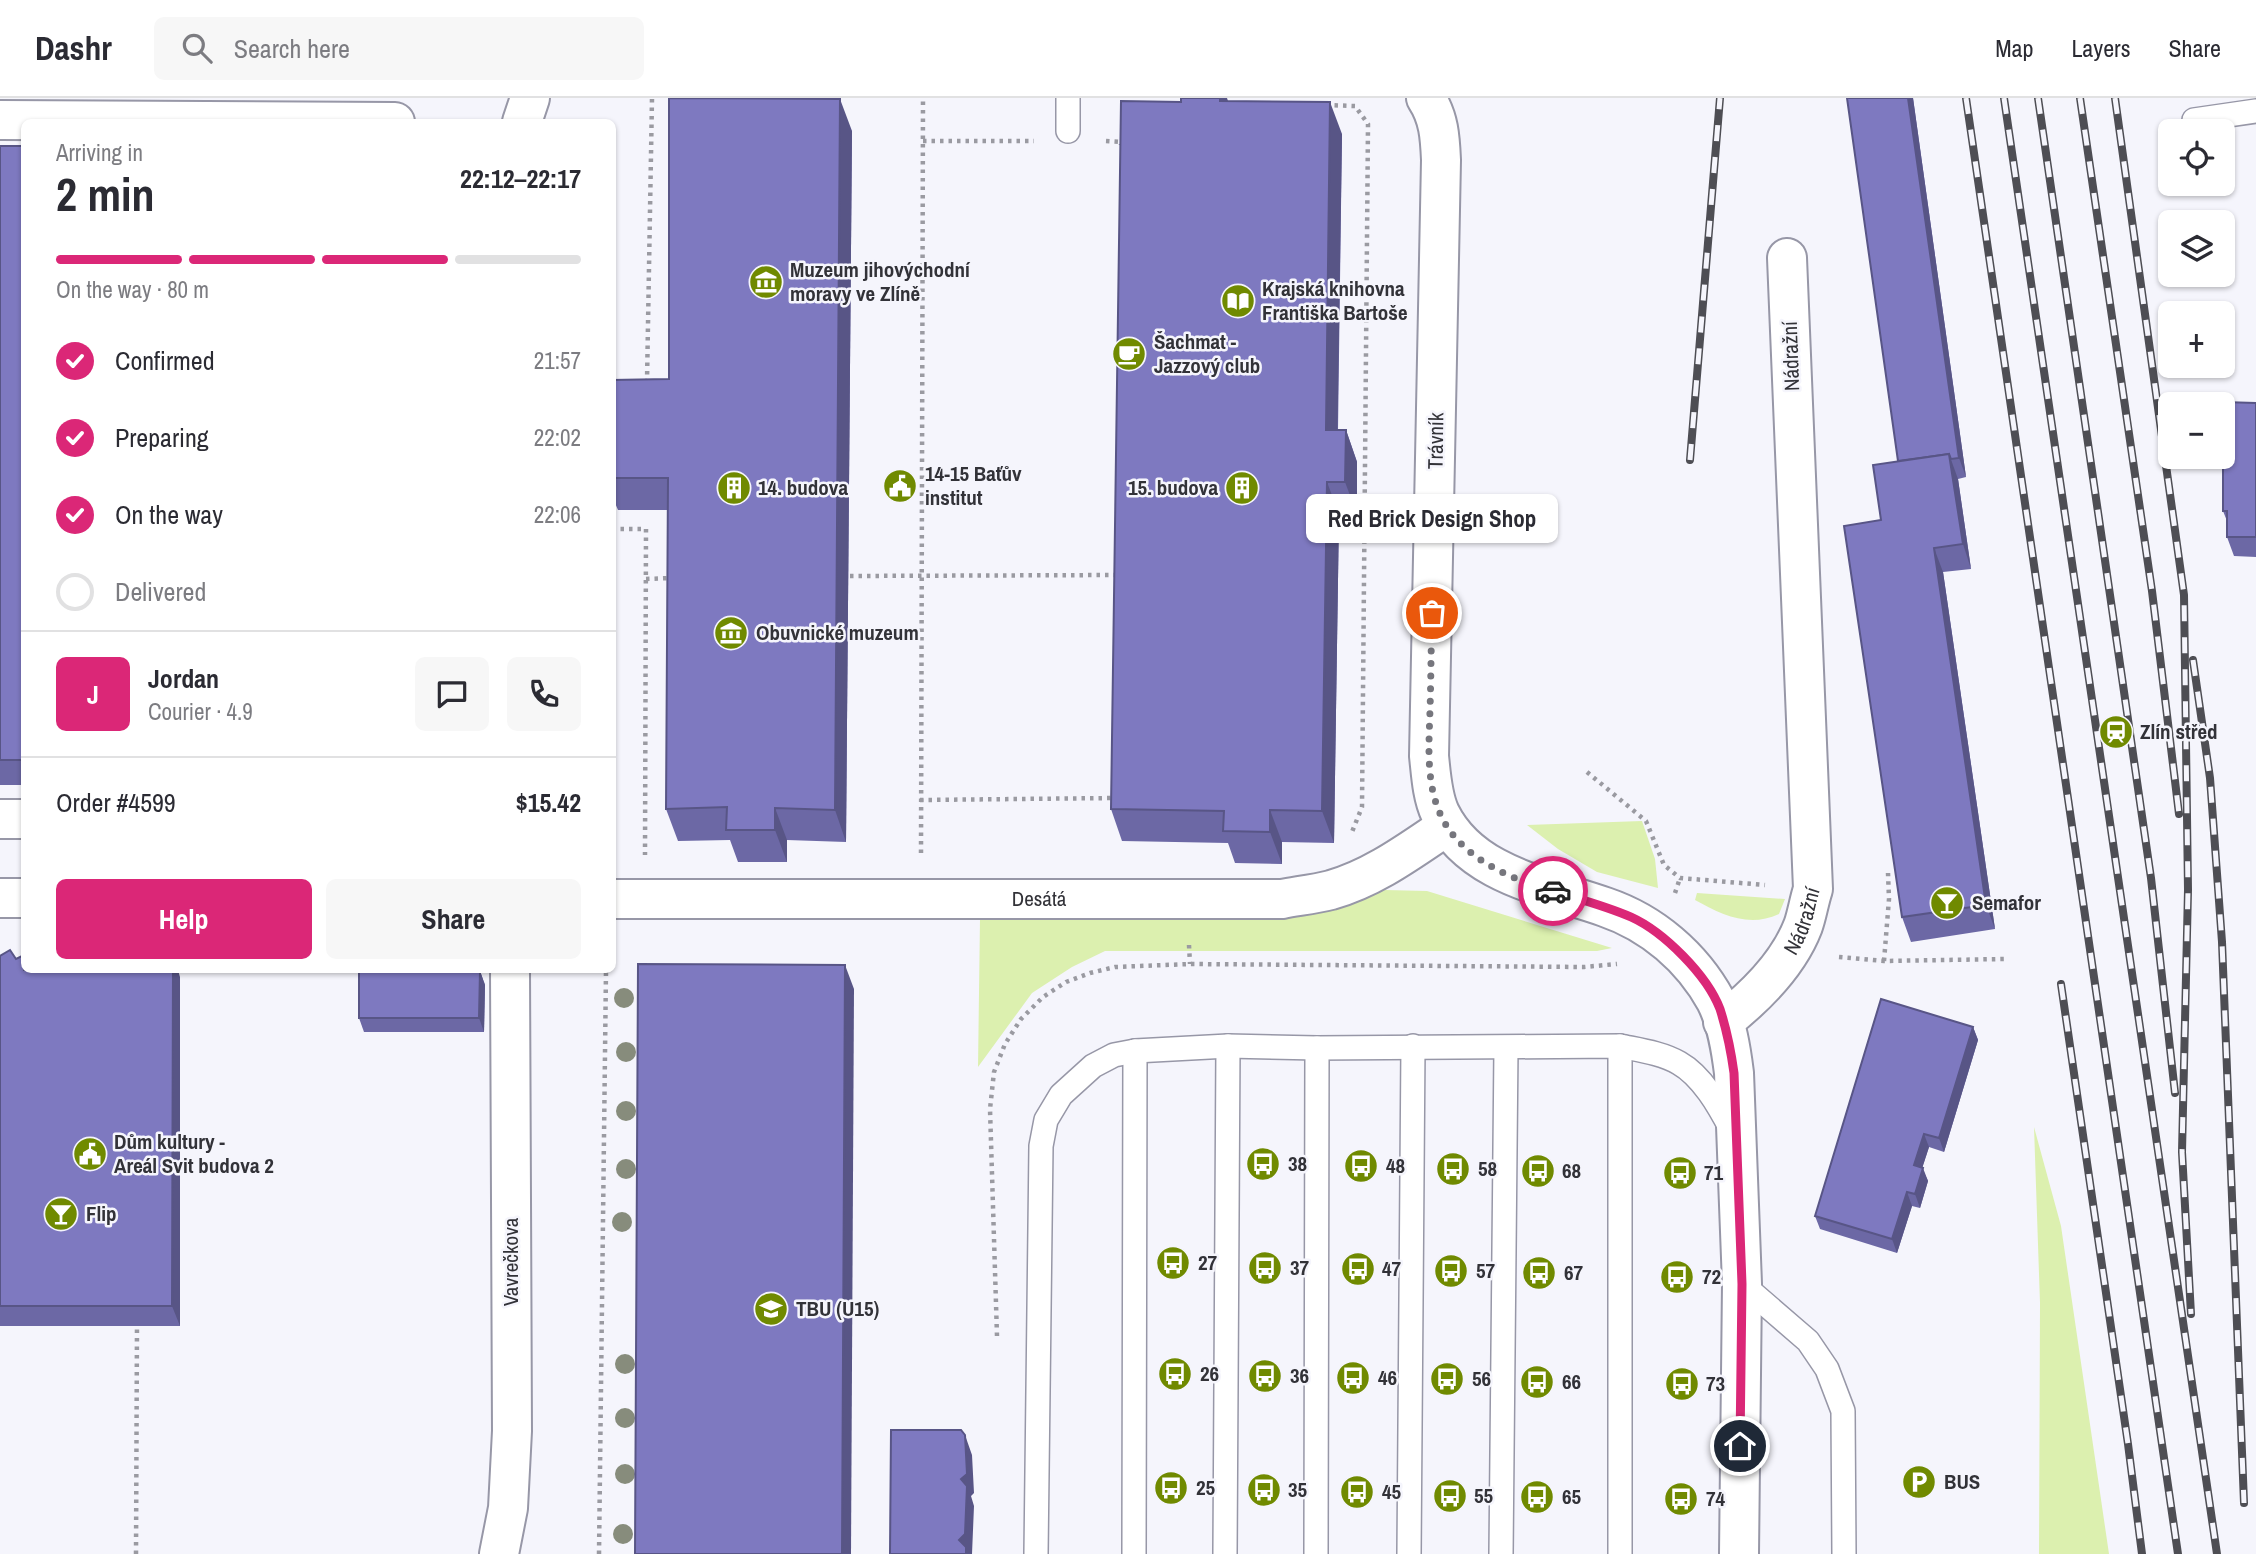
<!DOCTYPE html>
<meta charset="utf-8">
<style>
:root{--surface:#fff;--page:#f7f7f7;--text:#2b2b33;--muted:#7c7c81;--line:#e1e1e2;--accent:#db2777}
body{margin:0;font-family:"Archivo Narrow",sans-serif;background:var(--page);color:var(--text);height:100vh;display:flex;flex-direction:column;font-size:26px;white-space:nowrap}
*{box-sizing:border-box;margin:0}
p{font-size:23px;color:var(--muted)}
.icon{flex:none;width:38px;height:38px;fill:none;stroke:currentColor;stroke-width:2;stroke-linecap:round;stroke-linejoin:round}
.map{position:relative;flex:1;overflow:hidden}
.details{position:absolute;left:21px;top:21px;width:595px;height:854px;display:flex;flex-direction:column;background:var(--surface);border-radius:10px;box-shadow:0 2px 5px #0004}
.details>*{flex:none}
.tools{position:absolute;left:2158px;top:21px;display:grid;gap:14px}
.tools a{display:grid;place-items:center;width:77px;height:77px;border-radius:10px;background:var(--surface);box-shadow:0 2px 5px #0004;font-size:35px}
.pin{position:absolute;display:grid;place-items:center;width:60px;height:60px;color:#fff;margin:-30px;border:4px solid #fff;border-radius:50%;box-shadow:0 2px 7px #0007}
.courier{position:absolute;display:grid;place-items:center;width:70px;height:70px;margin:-35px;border:5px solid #db2777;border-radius:50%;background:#fff;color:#222;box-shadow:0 2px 9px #0007}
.bubble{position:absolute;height:49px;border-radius:10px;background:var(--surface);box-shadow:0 2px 5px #0004;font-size:23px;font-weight:700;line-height:49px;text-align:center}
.head em{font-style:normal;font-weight:700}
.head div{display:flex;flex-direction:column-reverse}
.head{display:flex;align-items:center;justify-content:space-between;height:119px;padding:0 35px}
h1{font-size:46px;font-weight:700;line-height:52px}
.bar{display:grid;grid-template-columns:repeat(4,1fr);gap:10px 7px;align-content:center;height:84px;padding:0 35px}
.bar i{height:9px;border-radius:5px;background:var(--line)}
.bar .on{background:var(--accent)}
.bar p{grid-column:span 4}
.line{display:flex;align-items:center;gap:18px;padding:0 35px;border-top:2px solid var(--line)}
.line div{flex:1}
.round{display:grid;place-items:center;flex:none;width:74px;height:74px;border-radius:10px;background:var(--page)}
ol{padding:0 35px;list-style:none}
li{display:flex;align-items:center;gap:21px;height:77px}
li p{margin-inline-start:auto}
li .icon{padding:7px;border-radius:50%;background:var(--accent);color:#fff;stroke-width:4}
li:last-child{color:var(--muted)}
li i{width:38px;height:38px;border:4px solid var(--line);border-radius:50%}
.primary-button{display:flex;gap:14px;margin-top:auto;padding:14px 35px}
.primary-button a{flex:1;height:80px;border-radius:10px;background:var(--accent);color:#fff;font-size:28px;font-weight:700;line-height:80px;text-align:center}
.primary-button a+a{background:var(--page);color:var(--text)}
header{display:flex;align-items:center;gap:42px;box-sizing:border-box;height:98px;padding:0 35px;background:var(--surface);border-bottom:2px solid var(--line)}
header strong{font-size:33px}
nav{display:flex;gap:38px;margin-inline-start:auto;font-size:24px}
.search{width:490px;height:63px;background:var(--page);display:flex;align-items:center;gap:18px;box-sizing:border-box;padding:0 24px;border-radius:10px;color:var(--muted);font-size:26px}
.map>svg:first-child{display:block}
.green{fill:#dcf0af}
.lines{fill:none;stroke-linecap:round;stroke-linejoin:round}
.service-casing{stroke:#9797a7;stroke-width:26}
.minor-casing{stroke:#9797a7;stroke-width:42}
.path{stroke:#9a9aa1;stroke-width:4.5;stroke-dasharray:3.5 5;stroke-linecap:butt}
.service{stroke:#fff;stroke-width:23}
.minor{stroke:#fff;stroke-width:38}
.rail-casing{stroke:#4e4e54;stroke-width:8}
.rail{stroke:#f5f5fc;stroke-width:5;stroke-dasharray:16;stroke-linecap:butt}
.tree{fill:#878c7c}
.wall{fill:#6c68a5}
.shaded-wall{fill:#585586}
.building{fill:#7e79c0;stroke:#585586;stroke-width:2}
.done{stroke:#76767d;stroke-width:7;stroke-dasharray:0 12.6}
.route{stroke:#db2777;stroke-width:9}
.labels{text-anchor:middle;stroke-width:5;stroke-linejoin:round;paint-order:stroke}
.poi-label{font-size:21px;font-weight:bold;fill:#323238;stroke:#f5f5fc;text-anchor:start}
.street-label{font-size:21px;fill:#323238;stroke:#f5f5fc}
</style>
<header>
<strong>Dashr</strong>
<div class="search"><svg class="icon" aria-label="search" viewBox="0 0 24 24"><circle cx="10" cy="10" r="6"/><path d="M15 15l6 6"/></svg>Search here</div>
<nav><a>Map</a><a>Layers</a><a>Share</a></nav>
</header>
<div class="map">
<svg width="2256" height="1456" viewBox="0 0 2256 1456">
<rect width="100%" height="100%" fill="#f5f5fc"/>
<g class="green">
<path d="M1642,723L1655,761L1658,790L1597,774L1558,751L1527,727Z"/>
<path d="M1385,792L1427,793L1612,850L1597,853H1105L1072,869L1032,895L978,969L980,821L1273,822L1324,814Z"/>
<path d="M1697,795L1785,801L1779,816C1749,830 1722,817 1695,802Z"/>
<path d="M2034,1029L2061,1128L2109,1456H2039L2040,1205Z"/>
</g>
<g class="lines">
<g class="service-casing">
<g id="service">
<path d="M2194,22L2256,13"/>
<path d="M1068,33V0"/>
<path d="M1620,948V1456"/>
<path d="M1742,1186L1808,1243L1827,1271L1843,1313L1844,1456"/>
<path d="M1036,1456L1041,1048L1046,1022L1061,997L1093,968L1114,957L1135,953L1228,948L1317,950L1620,948C1639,952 1662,955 1679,965C1702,978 1719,1008 1731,1031"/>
<path d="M1134,1456L1135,953"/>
<path d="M1225,1456L1228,948"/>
<path d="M1316,1456L1317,950"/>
<path d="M1409,1456L1413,948"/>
<path d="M1501,1456L1506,950"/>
</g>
</g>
<g class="minor-casing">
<g id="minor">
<path d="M1426,0C1439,20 1440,39 1441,62L1429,658C1431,676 1432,698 1440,715C1471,778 1546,788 1605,809C1652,825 1692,859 1716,903C1727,925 1731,951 1734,975L1742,1186L1739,1456"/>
<path d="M0,22L395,24"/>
<path d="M522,24L530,0"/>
<path d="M0,721H24"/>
<path d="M0,800H24"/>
<path id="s1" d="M612,801H1282C1298,798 1315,796 1331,792C1374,780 1411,752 1447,728"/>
<path id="s2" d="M1723,924C1755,899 1788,867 1803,828C1807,817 1809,803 1813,791L1787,160"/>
<path d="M499,1456L508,1410L512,1333L510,872"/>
</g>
</g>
<g class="path">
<path d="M1326,7L1355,8L1368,26L1362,709L1352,734"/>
<path d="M923,43H1034"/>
<path d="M1106,43L1121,44V47"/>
<path d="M645,283H647L652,0"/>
<path d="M612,431H646L645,757"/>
<path d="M850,478L1119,477"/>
<path d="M646,481L673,480"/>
<path d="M1587,674L1646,723L1664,767L1680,780L1765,787"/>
<path d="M920,702L1116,700"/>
<path d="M921,755L923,0"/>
<path d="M1675,795L1680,780"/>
<path d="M1189,847L1190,866"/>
<path d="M1839,859L1884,863L2005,861"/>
<path d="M1884,863L1889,801L1888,775"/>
<path d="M997,1238L990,1011L994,974L1005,946L1021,921L1043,899L1066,884L1090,875L1115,869L1190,866L1584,869L1617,866"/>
<path d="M136,1456L137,1225"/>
<path d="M599,1456L606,872"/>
</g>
<use href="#service" class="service"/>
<use href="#minor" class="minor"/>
<g class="rail-casing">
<g id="rail">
<path d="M1966,0L2178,1456"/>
<path d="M2004,0L2217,1456"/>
<path d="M2038,0L2151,780L2175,995"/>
<path d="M2080,0L2152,493L2179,716"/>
<path d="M2115,0L2184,497L2188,792L2182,1054L2191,1216"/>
<path d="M1690,362L1720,0"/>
<path d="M2193,562L2210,680L2222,844L2244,1405"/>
<path d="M2061,886L2128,1346L2142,1456"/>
</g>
</g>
<use href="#rail" class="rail"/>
</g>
<g class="tree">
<circle cx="624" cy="900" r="10"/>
<circle cx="626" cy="954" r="10"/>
<circle cx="626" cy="1013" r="10"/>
<circle cx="626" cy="1071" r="10"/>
<circle cx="622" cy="1124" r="10"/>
<circle cx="625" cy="1266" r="10"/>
<circle cx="625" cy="1320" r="10"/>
<circle cx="625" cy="1376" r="10"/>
<circle cx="623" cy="1436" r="10"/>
</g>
<g class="wall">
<path d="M669,0H789L852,33L846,744L787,742V764H738L730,742L678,743L666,711L668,412H618L612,398V282L669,281Z"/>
<path d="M1847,0H1913L1966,379L1958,381L1971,471L1943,474L1995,831L1911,844L1902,819L1898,363Z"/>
<path d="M1228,3L1342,36L1338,332H1346L1357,364V416H1339L1334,745L1282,744V766L1235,765L1228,745L1122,743L1111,711Z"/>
<rect x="0" y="48" width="24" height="639"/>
<path d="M2256,305V459L2234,458L2227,439V423L2223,413Z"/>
<path d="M0,858L16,861L24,872L180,879V1228H0Z"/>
<path d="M480,873L485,887L484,934H364L359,920Z"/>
<path d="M1973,929L1978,942L1944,1054L1929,1049L1922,1070L1928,1083L1920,1110L1912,1108L1897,1155L1820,1131L1815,1118Z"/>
</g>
<g class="shaded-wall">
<path d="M1220,0H1227L1232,15L1220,3Z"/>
<path d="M1908,0H1913L1966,379L1959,360Z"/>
<path d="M840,1L852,33L846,744L835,712Z"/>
<path d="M1330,4L1342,36L1337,364L1326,332Z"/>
<path d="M1346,332L1357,364V416L1345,384Z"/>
<path d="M1949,356L1958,381L1971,471L1963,446Z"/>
<path d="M1327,384L1339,416L1334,745L1322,713Z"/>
<path d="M1934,450L1943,474L1995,831L1986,807Z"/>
<path d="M775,710L787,742V764L775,732Z"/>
<path d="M1270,712L1282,744V766L1270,734Z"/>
<path d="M845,867L854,891L851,1456H842Z"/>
<path d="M173,872H178L180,879V1228L172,1208Z"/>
<path d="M480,873L485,887L484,934L479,920Z"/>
<path d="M1973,929L1978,942L1944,1054L1939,1040Z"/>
<path d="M1924,1036L1929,1049L1919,1080L1914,1067Z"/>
<path d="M1923,1070L1928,1083L1920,1110L1915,1096Z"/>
<path d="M1907,1094L1912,1108L1897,1155L1892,1141Z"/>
<path d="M965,1337L972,1357L974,1395L971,1398L974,1408L972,1456H964L959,1442L961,1381Z"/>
</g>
<g class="building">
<path d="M669,0L840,1L835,712L775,710V732H726L727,709L666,711L668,380H612V282L669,281Z"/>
<path d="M1181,0H1220V3L1330,4L1326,332H1346L1345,384H1327L1322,713L1270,712V734L1223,733L1224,713L1111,711L1121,3L1181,4Z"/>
<path d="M1847,0H1908L1959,360L1951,361L1949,356L1898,363Z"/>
<rect x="0" y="48" width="24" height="614"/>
<path d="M2223,304L2256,305V439H2227V413H2223Z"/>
<path d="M1949,356L1963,446L1934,450L1986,807L1902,819L1844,428L1881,422L1873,367Z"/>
<path d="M10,852L16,861L24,857V872H173L172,1208H0V858Z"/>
<path d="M638,866L845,867L842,1456H635Z"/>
<path d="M359,872L480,873L479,920H359Z"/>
<path d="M1881,901L1973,929L1939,1040L1924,1036L1914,1067L1923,1070L1915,1096L1907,1094L1892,1141L1815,1118Z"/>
<path d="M891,1332H961L965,1337L967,1376L961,1381L967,1388L965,1436L959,1442L966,1449V1456H890Z"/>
</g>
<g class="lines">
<path class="done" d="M1432,515C1431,548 1431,580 1430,612C1429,645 1426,682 1439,713C1457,758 1509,781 1553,793"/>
<path class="route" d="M1553,793C1579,801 1606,808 1631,819C1664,834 1707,877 1720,911C1727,933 1731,953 1734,975L1742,1186L1740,1348"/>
</g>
<defs>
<g id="museum-disc" transform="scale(1.75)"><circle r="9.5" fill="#708a00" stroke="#f5f5fc"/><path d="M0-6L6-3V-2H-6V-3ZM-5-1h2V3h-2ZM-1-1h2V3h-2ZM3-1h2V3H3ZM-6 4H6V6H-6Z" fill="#fff"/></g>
<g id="library-disc" transform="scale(1.75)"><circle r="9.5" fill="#708a00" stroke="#f5f5fc"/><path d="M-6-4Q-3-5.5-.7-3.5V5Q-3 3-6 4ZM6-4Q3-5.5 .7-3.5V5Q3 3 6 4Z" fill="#fff"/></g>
<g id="cafe-disc" transform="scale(1.75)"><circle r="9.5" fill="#708a00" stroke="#f5f5fc"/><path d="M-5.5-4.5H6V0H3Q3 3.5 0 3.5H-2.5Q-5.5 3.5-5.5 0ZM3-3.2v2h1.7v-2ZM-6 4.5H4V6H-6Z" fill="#fff"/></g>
<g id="civic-disc" transform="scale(1.75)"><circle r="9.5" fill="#708a00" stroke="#f5f5fc"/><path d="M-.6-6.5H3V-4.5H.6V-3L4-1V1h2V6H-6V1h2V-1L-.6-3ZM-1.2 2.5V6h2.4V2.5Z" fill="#fff"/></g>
<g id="building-disc" transform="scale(1.75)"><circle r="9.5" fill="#708a00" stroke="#f5f5fc"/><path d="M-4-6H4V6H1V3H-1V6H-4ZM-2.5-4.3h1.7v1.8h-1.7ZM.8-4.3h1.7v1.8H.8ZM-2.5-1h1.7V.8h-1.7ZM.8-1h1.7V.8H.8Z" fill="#fff"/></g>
<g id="station-disc" transform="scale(1.75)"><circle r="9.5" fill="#708a00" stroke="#f5f5fc"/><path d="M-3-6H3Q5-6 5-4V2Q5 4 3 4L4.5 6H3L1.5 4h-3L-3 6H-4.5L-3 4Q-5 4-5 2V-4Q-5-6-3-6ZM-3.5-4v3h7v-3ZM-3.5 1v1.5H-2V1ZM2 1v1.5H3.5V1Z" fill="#fff"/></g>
<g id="bar-disc" transform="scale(1.75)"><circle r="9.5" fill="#708a00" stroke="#f5f5fc"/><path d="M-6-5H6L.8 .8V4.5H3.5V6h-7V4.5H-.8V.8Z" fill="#fff"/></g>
<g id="bus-disc" transform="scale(1.75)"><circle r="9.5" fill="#708a00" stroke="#f5f5fc"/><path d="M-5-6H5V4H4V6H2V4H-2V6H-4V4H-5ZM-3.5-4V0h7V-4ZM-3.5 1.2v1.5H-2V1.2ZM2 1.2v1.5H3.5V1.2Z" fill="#fff"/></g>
<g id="university-disc" transform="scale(1.75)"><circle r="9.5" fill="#708a00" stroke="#f5f5fc"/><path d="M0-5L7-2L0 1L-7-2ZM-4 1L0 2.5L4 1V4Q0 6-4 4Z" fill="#fff"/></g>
<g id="parking-disc" transform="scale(1.75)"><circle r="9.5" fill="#708a00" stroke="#f5f5fc"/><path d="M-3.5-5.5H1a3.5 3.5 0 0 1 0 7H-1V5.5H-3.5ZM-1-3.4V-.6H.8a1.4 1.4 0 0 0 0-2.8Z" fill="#fff"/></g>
</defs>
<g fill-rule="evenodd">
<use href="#museum-disc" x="766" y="184"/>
<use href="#library-disc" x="1238" y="203"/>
<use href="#cafe-disc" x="1129" y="256"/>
<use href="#civic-disc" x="900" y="388"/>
<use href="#building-disc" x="734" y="390"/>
<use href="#building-disc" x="1242" y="390"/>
<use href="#museum-disc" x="731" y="535"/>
<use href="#station-disc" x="2116" y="634"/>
<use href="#bar-disc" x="1947" y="805"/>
<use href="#civic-disc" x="90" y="1056"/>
<use href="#bus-disc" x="1263" y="1066"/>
<use href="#bus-disc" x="1361" y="1068"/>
<use href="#bus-disc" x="1453" y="1071"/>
<use href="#bus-disc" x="1538" y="1073"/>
<use href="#bus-disc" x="1680" y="1075"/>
<use href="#bar-disc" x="61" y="1116"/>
<use href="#bus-disc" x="1173" y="1165"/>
<use href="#bus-disc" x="1265" y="1170"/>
<use href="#bus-disc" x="1358" y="1171"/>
<use href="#bus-disc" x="1451" y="1173"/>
<use href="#bus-disc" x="1539" y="1175"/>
<use href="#bus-disc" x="1677" y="1179"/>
<use href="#university-disc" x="771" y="1211"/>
<use href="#bus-disc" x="1175" y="1276"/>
<use href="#bus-disc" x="1265" y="1278"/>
<use href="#bus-disc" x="1353" y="1280"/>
<use href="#bus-disc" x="1447" y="1281"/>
<use href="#bus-disc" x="1537" y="1284"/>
<use href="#bus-disc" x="1682" y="1286"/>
<use href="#parking-disc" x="1919" y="1384"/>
<use href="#bus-disc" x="1171" y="1390"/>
<use href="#bus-disc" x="1264" y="1392"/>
<use href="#bus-disc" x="1357" y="1394"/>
<use href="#bus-disc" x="1450" y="1398"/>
<use href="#bus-disc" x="1537" y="1399"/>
<use href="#bus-disc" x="1681" y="1401"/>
</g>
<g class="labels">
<g class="poi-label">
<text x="790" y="179">Muzeum jihovýchodní<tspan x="790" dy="24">moravy ve Zlíně</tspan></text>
<text x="1262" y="198">Krajská knihovna<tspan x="1262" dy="24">Františka Bartoše</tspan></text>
<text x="1154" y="251">Šachmat -<tspan x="1154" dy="24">Jazzový club</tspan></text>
<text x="925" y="383">14-15 Baťův<tspan x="925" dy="24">institut</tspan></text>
<text x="758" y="397">14. budova</text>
<text x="1218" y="397" text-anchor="end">15. budova</text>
<text x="756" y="542">Obuvnické muzeum</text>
<text x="2140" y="641">Zlín střed</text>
<text x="1972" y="812">Semafor</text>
<text x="114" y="1051">Dům kultury -<tspan x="114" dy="24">Areál Svit budova 2</tspan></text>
<text x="1288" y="1073">38</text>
<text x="1386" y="1075">48</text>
<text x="1478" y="1078">58</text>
<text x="1562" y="1080">68</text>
<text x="1704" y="1082">71</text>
<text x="86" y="1123">Flip</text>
<text x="1198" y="1172">27</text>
<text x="1290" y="1177">37</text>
<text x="1382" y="1178">47</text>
<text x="1476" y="1180">57</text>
<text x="1564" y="1182">67</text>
<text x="1702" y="1186">72</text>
<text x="796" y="1218">TBU (U15)</text>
<text x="1200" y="1283">26</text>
<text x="1290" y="1285">36</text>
<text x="1378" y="1287">46</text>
<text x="1472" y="1288">56</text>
<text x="1562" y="1291">66</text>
<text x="1706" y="1293">73</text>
<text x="1944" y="1391">BUS</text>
<text x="1196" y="1397">25</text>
<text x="1288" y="1399">35</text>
<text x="1382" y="1401">45</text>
<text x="1474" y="1405">55</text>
<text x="1562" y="1406">65</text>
<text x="1706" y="1408">74</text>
</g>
<g class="street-label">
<text transform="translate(1791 258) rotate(-92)" y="7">Nádražní</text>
<text transform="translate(1436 343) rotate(-89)" y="7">Trávník</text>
<text dy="7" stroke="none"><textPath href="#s1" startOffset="427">Desátá</textPath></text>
<text dy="7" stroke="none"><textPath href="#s2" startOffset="131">Nádražní</textPath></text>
<text transform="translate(511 1164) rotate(-90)" y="7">Vavrečkova</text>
</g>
</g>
</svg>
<div class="tools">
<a><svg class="icon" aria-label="locate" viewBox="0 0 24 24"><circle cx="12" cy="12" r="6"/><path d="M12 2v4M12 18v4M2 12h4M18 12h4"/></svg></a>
<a><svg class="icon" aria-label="layers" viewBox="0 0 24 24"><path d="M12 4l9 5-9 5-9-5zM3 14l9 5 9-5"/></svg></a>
<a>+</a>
<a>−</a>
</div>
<div class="pin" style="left:1432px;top:515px;background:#ea580c"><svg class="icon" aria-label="bag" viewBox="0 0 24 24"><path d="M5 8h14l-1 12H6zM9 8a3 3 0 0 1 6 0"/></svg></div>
<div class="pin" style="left:1740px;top:1348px;background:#1f2937"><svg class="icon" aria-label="home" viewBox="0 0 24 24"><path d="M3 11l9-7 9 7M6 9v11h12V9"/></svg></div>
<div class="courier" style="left:1553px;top:793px"><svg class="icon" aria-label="car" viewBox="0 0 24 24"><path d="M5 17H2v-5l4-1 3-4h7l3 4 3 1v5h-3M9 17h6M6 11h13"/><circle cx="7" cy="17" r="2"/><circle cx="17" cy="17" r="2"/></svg></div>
<div class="bubble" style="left:1306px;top:396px;width:252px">Red Brick Design Shop</div>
<section class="details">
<div class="head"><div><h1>2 min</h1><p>Arriving in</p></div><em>22:12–22:17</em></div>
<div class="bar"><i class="on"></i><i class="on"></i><i class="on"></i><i></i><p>On the way · 80 m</p></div>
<ol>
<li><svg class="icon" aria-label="check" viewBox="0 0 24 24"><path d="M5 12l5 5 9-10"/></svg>Confirmed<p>21:57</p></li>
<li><svg class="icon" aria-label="check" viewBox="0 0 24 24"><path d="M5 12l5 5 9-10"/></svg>Preparing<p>22:02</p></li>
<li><svg class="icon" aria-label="check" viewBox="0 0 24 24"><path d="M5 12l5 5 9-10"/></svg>On the way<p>22:06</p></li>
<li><i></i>Delivered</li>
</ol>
<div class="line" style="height:126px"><b class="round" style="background:var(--accent);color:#fff">J</b><div><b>Jordan</b><p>Courier · 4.9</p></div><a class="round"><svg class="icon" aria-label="chat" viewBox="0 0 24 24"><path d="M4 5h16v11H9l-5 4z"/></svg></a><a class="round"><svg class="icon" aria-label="phone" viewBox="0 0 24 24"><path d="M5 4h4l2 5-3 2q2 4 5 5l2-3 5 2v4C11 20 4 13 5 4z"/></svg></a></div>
<div class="line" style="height:91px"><div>Order #4599</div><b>$15.42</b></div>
<div class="primary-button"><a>Help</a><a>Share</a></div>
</section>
</div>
